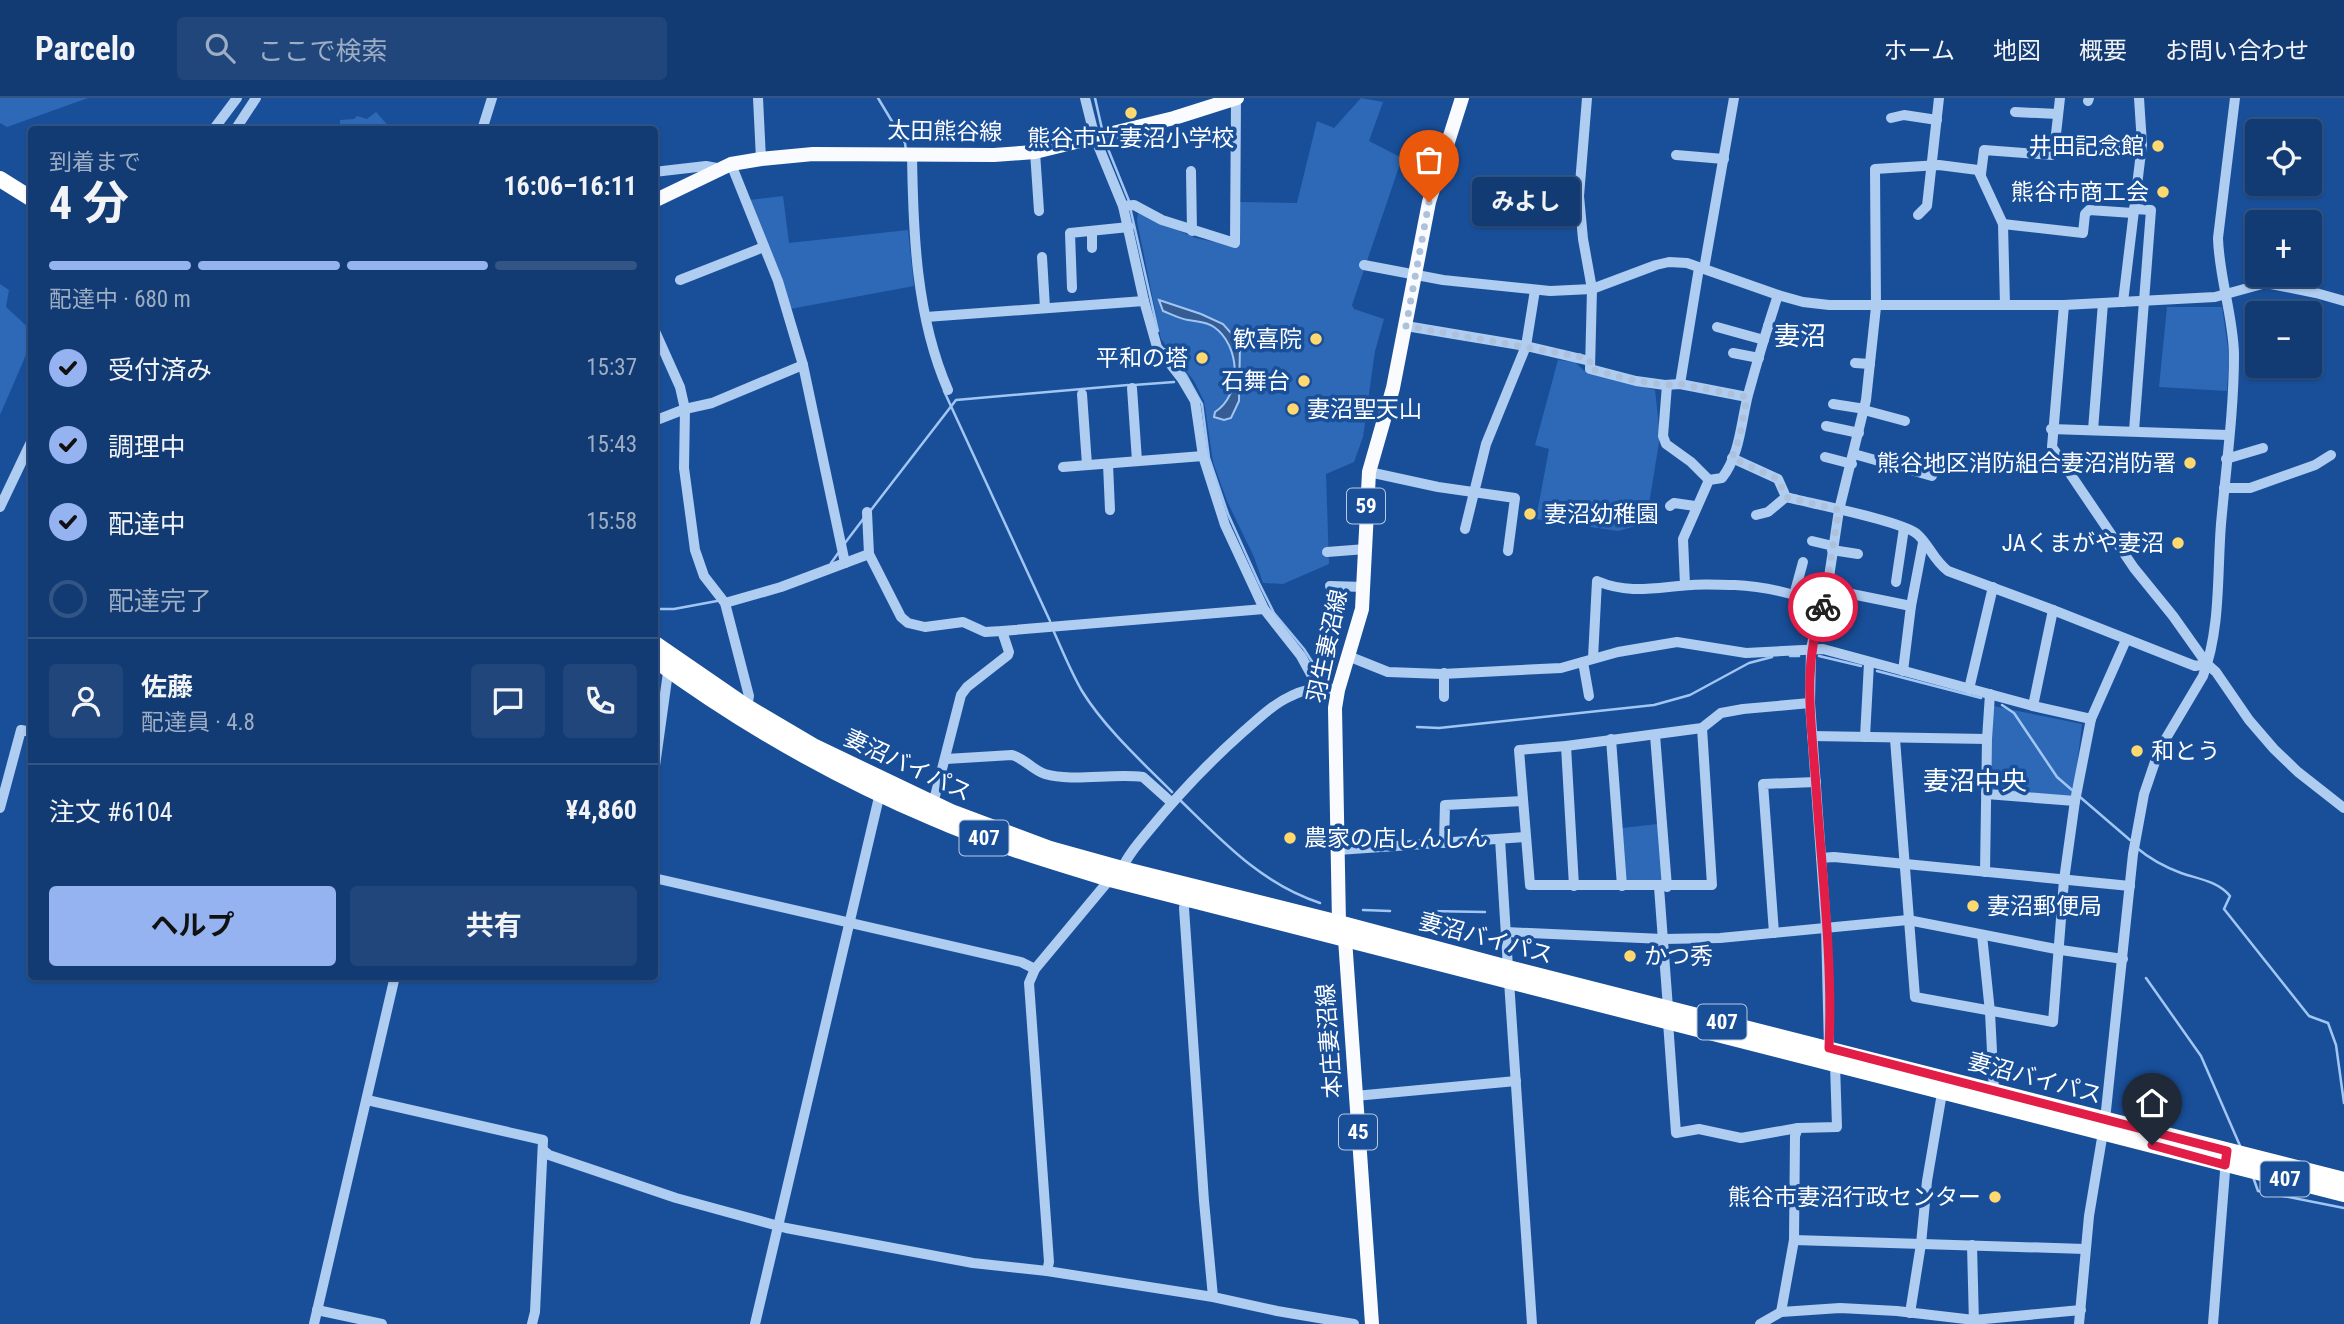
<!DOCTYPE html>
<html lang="ja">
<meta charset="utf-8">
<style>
:root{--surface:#133b73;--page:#20467b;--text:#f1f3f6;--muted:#9dadc4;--line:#325585;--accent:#95b2f1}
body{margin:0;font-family:"Roboto Condensed","Noto Sans JP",sans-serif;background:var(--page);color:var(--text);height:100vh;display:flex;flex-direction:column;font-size:26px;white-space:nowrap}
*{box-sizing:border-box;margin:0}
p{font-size:23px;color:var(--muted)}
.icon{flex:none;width:38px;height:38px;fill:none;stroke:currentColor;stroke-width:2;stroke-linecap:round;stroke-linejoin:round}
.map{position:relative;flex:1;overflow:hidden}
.drawer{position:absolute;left:28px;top:28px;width:630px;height:854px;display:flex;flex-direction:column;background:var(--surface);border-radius:7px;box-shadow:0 2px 5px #0004,0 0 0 2px var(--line)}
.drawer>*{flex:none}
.fabs{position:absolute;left:2245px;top:21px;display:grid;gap:14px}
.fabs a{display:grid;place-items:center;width:77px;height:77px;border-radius:7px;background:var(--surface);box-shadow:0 2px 5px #0004,0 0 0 2px var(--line);font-size:35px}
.pin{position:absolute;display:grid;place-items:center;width:60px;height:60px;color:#fff;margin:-72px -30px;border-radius:50% 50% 50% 0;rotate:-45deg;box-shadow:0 0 7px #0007}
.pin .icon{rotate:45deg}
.courier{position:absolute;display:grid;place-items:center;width:70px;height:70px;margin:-35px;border:5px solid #e11d48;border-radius:50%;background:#fff;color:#222;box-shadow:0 2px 9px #0007}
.bubble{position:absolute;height:49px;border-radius:7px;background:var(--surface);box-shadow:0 2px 5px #0004,0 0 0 2px var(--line);font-size:23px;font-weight:700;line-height:49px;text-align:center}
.head em{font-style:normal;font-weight:700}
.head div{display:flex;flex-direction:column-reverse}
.head{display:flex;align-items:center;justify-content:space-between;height:119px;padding:0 21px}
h1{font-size:46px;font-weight:700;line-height:52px}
.bar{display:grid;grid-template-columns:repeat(4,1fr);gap:10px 7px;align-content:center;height:84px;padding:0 21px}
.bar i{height:9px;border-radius:5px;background:var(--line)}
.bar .active{background:var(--accent)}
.bar p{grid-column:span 4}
.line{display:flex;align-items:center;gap:18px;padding:0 21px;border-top:2px solid var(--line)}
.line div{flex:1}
.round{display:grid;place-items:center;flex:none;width:74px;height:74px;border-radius:7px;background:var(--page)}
ol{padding:0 21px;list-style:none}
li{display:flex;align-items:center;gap:21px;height:77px}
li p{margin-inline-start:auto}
li .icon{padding:7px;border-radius:50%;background:var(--accent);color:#111;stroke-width:4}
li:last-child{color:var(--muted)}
li i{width:38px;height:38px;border:4px solid var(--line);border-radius:50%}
.button{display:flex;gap:14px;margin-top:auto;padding:14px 21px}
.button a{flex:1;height:80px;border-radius:7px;background:var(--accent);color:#111;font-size:28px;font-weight:700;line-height:80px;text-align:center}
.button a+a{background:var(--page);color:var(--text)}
header{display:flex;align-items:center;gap:42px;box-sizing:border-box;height:98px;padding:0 35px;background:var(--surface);border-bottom:2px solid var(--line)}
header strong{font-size:33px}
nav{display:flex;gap:38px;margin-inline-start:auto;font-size:24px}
.search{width:490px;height:63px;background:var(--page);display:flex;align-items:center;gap:18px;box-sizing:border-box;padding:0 24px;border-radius:7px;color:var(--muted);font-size:26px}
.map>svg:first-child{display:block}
.green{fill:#2d69b7}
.water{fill:#365d93;stroke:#a2c6f3;stroke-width:2}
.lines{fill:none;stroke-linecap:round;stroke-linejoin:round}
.stream{stroke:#a2c6f3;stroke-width:2.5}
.minor{stroke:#afccf1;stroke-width:10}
.major{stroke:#f9fbff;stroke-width:14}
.highway{stroke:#fff;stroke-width:16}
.done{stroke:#aec1db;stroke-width:7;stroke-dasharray:0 12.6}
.route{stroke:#e11d48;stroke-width:9}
.poi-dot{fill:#ffd86f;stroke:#194f99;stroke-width:2.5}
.labels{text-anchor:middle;stroke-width:7;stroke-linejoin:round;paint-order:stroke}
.shield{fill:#194f99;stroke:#bacae0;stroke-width:2}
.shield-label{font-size:21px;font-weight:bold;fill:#fff}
.street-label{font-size:23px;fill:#fff;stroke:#194f99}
.poi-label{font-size:23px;fill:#fff;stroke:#194f99;text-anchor:end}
.quarter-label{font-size:26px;fill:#fff;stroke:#194f99}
</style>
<header>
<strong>Parcelo</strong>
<div class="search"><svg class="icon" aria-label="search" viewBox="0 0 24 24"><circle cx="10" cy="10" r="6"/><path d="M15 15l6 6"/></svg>ここで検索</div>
<nav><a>ホーム</a><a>地図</a><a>概要</a><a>お問い合わせ</a></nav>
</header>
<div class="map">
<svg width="2344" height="1226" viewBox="0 0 2344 1226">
<rect width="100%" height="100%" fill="#194f99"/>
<g class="green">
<path d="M0,0H88L7,29L0,25Z"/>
<path d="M1361,0L1383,4L1369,43L1402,60L1352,207L1354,211L1384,221L1375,253L1363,339L1354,364L1326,376L1329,466L1283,486L1263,485L1254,459L1227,403L1213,364L1204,303L1194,283L1161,241L1137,123L1138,115L1196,140L1237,149L1238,104L1297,105L1317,23L1334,30Z"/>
<path d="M376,14L391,31H340V22L354,21L357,18L367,21Z"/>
<path d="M783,98L789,145L908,132L914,188L790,211L749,102Z"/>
<path d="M0,186L9,192L6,209L31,232L32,243L0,317Z"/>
<path d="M2167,209H2222L2229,257L2227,293L2159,289Z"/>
<path d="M1558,262L1575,264L1583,272L1655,292L1660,338L1646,425L1618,433L1536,421L1549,351L1535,347Z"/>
<path d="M1993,608L2082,626L2073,700L1989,693Z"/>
<path d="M1658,726L1663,784L1625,783L1622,730Z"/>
</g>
<path class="water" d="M1159,202L1201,216L1223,226L1240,245L1239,303L1231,320L1224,322L1214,319L1215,314C1243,296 1240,247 1214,229C1206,223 1198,224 1188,222C1180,221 1171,216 1163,213Z"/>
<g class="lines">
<g class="stream">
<path d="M878,0L905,45L906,53"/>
<path d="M1095,0L1102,31"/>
<path d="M1104,41L1129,103"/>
<path d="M1130,109L1158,233"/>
<path d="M1165,251L1186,277L1202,306L1209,360L1228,416L1259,485L1274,515L1304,551L1325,584"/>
<path d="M1134,287L1174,284"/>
<path d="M944,293L1050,523"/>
<path d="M871,412L956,302L1128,287"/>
<path d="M845,445L864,420"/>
<path d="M831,465L839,454"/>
<path d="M654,511H674L717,503"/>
<path d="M1054,534C1063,554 1071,574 1082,593C1104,629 1142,664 1172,694"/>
<path d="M1790,558H1799"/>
<path d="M1819,558L1861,568"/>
<path d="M1877,573L1981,600"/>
<path d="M2002,607L2014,615L2057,679L2072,692"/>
<path d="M1417,629L1439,630L1654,607L1690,597L1749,565L1772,559"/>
<path d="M2080,699L2130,742"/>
<path d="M1181,703C1223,744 1262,786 1320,805"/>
<path d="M2137,750C2150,761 2165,769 2181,775C2198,781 2218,783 2230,798L2224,811L2309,918L2328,925L2336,947L2344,1005"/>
<path d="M1363,812L1390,813"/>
<path d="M1428,813L1485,814"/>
<path d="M2146,880L2201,958L2241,1050"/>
<path d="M2253,1079L2258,1093L2344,1110"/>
</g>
<g class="minor">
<path d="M758,0L761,61"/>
<path d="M1085,0L1095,40L1123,108L1144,203L1157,249L1182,281L1195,303L1203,358L1225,427L1264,511L1301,558L1318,589"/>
<path d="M1587,0L1579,98L1583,141L1592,191L1590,271L1636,283L1665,287L1680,286L1747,299"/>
<path d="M2088,3L2089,0"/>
<path d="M2015,14L2058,16"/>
<path d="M1891,20L1904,17L1937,22"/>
<path d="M213,32L237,0"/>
<path d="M235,32L256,0"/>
<path d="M482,32L492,0"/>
<path d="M2055,44L2142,46"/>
<path d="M1035,54L1039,113"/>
<path d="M912,55C913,134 916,219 948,292"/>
<path d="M1676,57L1724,61"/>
<path d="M731,66L778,183L803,267L845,465"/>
<path d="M1191,73L1192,133"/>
<path d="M654,74L706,68L722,71"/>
<path d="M1981,76L1984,52L2052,57L2054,54L2060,0"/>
<path d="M1123,108L1134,107L1162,122L1235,145L1236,1"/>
<path d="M1918,117L1927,108L1939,0"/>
<path d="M2003,126L2083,135L2085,116L2089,112L2133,115"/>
<path d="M1092,133V150"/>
<path d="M1042,159L1045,210"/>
<path d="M1364,167L1443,182L1550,193L1592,191L1656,167L1669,164L1687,165L1778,197L1803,204L1829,207H2064L2215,199L2266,185L2316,195L2344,203"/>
<path d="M1704,171L1734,0"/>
<path d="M680,182L764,149"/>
<path d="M1072,190L1070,135L1129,129"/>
<path d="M2123,204L2142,46L2139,0"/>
<path d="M2064,207L2052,349L2134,470L2173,518L2207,566L2216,574L2249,622L2274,651L2298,674L2344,710"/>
<path d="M926,219L1144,203"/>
<path d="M1406,228L1526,248L1590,263"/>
<path d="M1768,228L1809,239"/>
<path d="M1717,229L1764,242"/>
<path d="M654,231L680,289L685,311L684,370L695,452L704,478L725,505L749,598L747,609"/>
<path d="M1733,255L1759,260"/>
<path d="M1855,265L1870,266"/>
<path d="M1680,286L1699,170"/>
<path d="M1667,287L1663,338L1666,346L1691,364L1709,382"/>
<path d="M1132,290L1137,363"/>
<path d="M1082,296L1087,367"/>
<path d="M1833,306L1865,311"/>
<path d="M1864,312L1905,323"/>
<path d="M654,323L685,311L712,305L803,267"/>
<path d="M1826,328L1859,335"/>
<path d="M2051,331L2228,337"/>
<path d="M2093,332L2103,205"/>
<path d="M2134,333L2151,112L2134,111"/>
<path d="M1854,356L1932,378"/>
<path d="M1825,359L1852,366"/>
<path d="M1732,360L1778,381L1786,399C1809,405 1903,423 1917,436C1929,446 1933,462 1948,473L2053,512L2195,568L2207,566"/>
<path d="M2226,361L2263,350"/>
<path d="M1108,366L1110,412"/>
<path d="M1063,369L1203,358"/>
<path d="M1369,374L1438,389L1515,400L1508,453"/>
<path d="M2224,390H2250L2315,367L2331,357"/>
<path d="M1670,408L1674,405L1695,408"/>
<path d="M0,409L32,342"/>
<path d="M867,414L869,456"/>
<path d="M1756,417L1768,414L1786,399"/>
<path d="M1465,431L1486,346L1526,248L1535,192"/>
<path d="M1812,443L1833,448"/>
<path d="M1832,452L1858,456"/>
<path d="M1327,454L1366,451"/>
<path d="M1896,484L1904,430"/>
<path d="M1685,487L1683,441L1709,382L1722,380C1740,357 1741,324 1748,297C1757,264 1767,230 1778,197"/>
<path d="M1330,488L1364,489"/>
<path d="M1827,491L1911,508"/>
<path d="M1794,497L1803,464"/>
<path d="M725,505L781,489L869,456L901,519L908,525L925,529L963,524L985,534L1002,533L1264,511"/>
<path d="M1348,558L1388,574L1442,576L1561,570L1618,554L1677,544L1746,555L1823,551L2033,608L2091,621L2126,542"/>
<path d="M1593,560L1597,483C1630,497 1657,489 1692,487C1706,486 1721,487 1735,487C1766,488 1796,497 1825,506"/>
<path d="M1583,564L1589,598"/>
<path d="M1903,573L1911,508L1923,445"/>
<path d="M1969,591L1993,489"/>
<path d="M1444,599V575"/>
<path d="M2033,608L2053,512"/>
<path d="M1702,630L1712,787H1530L1519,652L1566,648L1702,630L1721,615L1743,611L1810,605"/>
<path d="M1655,637L1667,789"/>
<path d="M1812,638L1987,641"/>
<path d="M1865,639L1869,565"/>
<path d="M1611,641L1622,788"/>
<path d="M1895,641L1915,899L2053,924L2064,782L2075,703L2091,621"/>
<path d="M1566,648L1574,788"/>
<path d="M946,661L1012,657C1025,661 1033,672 1045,676C1072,684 1113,675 1143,679L1171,704"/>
<path d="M654,675L669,567"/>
<path d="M1986,696L2075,703"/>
<path d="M933,706L961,597L967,589L1008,557L1009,554L1002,533"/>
<path d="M0,710L21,632L32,634"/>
<path d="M1500,741L1508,870"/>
<path d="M1444,745L1445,707L1523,703"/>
<path d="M1338,752L1525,739"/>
<path d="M1821,760L1834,759L2130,788"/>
<path d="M1122,771C1127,758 1137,747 1146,736C1176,699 1208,665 1243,634C1258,621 1273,606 1291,598C1307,590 1321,589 1338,592"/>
<path d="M1985,774L1987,641L1990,596"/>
<path d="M654,780L1021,864L1035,871"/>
<path d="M1659,789L1668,910"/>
<path d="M1186,800L1184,810L1204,1103L1213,1199"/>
<path d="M1506,834L1663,841L1720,840L1908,822L2061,852L2123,861"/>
<path d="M1774,835L1763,686L1816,684"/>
<path d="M1982,837L1990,914L1994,993"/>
<path d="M1509,883L1532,1226"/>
<path d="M1668,924L1676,1035L1699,1031L1741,1040L1798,1030L1837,1029L1835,966"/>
<path d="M1829,951L1826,829L1810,605L1811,551L1815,532L1825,506L1839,412L1866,302L1876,209L1875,71L1939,67L1978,72L2003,126L2005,207"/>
<path d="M1355,998L1516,983"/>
<path d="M367,1002L543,1042L535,1214L532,1226"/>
<path d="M544,1053L549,1057L676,1100L786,1130L973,1165L1047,1173L1213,1199L1277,1213L1354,1226"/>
<path d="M1794,1142L2085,1151"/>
<path d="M1972,1147L1974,1226"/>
<path d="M1047,1173L1049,1164L1029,885L1035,871L1110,781"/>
<path d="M317,1212L382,1226"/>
<path d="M1781,1214L1794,1142L1795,1038L1798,1030"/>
<path d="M1910,1215L1921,1146L1927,1083L1942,995"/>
<path d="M314,1226L395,878"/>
<path d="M755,1226L880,695"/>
<path d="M1760,1226L1781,1214L1840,1210L1897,1213L1974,1222L2081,1212"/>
<path d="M2079,1226L2089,1118L2105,1022L2133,756L2144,696L2159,652L2203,578C2221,530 2217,476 2221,426C2226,370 2234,312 2234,256C2233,217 2219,179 2218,140L2235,0"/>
<path d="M2213,1226L2226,1061"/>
</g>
<g class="major">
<path d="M654,103L731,66L761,61L813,56L994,57L1035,54L1174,20L1237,0"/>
<path d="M1372,1226L1345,841L1339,825L1335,610L1338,592L1362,511L1369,374L1393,290L1429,104L1462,0"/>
</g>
<g class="highway">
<path d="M0,81L32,101"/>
<path d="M654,545L747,609L813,648L951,714L1050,751L1122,771L1339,825L1508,870L2344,1082"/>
<path d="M654,561C741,625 834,678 933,720C990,745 1051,763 1110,781L2344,1096"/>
</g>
</g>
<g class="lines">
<path class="done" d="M1429,104L1406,228L1581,259L1590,262V271L1636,283L1665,287L1680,286L1747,299L1740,338L1732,360L1778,381L1786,399L1839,412L1823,509"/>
<path class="route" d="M1823,509C1801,567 1812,628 1816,689C1822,775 1833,864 1829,950L2227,1053L2225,1067L2152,1047"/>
</g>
<g class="poi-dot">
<circle cx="1131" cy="15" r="7"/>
<circle cx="2158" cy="48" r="7"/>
<circle cx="2163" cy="94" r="7"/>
<circle cx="1316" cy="241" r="7"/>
<circle cx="1202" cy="260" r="7"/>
<circle cx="1304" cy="283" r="7"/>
<circle cx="1293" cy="311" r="7"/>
<circle cx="2190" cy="365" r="7"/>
<circle cx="1530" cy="416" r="7"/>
<circle cx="2178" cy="445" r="7"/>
<circle cx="2137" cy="653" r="7"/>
<circle cx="1290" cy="740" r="7"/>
<circle cx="1973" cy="808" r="7"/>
<circle cx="1630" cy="858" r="7"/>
<circle cx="1995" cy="1099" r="7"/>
</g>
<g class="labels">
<g class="shield">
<rect x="1347" y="390.5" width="38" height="35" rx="5"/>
<rect x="959.5" y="722.5" width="49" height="35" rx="5"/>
<rect x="1697.5" y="906.5" width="49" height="35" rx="5"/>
<rect x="1339" y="1016.5" width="38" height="35" rx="5"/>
<rect x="2260.5" y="1063.5" width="49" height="35" rx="5"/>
</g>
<g class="shield-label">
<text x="1366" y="415">59</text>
<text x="984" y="747">407</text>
<text x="1722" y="931">407</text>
<text x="1358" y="1041">45</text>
<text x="2285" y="1088">407</text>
</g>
<g class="street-label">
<text transform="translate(945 33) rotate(1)" y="8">太田熊谷線</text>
<text transform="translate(1327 548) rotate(-78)" y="8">羽生妻沼線</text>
<text transform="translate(908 667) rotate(25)" y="8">妻沼バイパス</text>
<text transform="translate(1486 840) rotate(15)" y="8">妻沼バイパス</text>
<text transform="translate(1329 943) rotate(-94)" y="8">本庄妻沼線</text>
<text transform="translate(2035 980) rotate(15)" y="8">妻沼バイパス</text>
</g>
<g class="poi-label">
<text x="1131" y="48" text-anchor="middle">熊谷市立妻沼小学校</text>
<text x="2144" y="56">井田記念館</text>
<text x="2149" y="102">熊谷市商工会</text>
<text x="1302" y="249">歓喜院</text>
<text x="1188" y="268">平和の塔</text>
<text x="1290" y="291">石舞台</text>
<text x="1307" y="319" text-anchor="start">妻沼聖天山</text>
<text x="2176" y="373">熊谷地区消防組合妻沼消防署</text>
<text x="1544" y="424" text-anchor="start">妻沼幼稚園</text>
<text x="2164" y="453">JAくまがや妻沼</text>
<text x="2151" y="661" text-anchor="start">和とう</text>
<text x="1304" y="748" text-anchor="start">農家の店しんしん</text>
<text x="1987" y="816" text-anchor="start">妻沼郵便局</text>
<text x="1644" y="866" text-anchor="start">かつ秀</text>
<text x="1981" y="1107">熊谷市妻沼行政センター</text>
</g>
<g class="quarter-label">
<text x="1800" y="247">妻沼</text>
<text x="1975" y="692">妻沼中央</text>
</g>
</g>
</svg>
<div class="fabs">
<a><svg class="icon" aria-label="locate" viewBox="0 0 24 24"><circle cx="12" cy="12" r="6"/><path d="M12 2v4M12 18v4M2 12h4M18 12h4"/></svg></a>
<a>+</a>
<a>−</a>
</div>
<div class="pin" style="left:1429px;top:104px;background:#ea580c"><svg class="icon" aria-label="bag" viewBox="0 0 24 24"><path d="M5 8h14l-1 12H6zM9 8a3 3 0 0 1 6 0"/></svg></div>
<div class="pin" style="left:2152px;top:1047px;background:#1f2937"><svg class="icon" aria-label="home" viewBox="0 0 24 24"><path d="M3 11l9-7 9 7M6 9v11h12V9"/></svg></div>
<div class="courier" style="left:1823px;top:509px"><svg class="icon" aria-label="bike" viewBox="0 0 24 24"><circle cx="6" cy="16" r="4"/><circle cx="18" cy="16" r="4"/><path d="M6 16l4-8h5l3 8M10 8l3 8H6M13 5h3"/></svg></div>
<div class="bubble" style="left:1472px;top:79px;width:108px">みよし</div>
<section class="drawer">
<div class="head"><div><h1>4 分</h1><p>到着まで</p></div><em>16:06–16:11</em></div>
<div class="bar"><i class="active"></i><i class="active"></i><i class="active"></i><i></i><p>配達中 · 680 m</p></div>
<ol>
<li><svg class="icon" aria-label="check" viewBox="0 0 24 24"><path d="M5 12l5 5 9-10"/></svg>受付済み<p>15:37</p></li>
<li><svg class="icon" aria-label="check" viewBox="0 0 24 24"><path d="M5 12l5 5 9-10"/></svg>調理中<p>15:43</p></li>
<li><svg class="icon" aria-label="check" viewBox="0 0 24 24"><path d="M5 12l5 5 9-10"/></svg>配達中<p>15:58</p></li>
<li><i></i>配達完了</li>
</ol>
<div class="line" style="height:126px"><a class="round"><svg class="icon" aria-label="person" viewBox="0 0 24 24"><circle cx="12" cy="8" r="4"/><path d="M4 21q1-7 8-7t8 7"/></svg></a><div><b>佐藤</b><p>配達員 · 4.8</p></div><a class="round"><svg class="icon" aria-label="chat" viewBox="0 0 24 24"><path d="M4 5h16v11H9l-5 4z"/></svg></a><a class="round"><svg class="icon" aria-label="phone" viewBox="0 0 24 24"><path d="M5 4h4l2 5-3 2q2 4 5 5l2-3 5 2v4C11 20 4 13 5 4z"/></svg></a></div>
<div class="line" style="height:91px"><div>注文 #6104</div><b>¥4,860</b></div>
<div class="button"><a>ヘルプ</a><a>共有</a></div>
</section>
</div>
